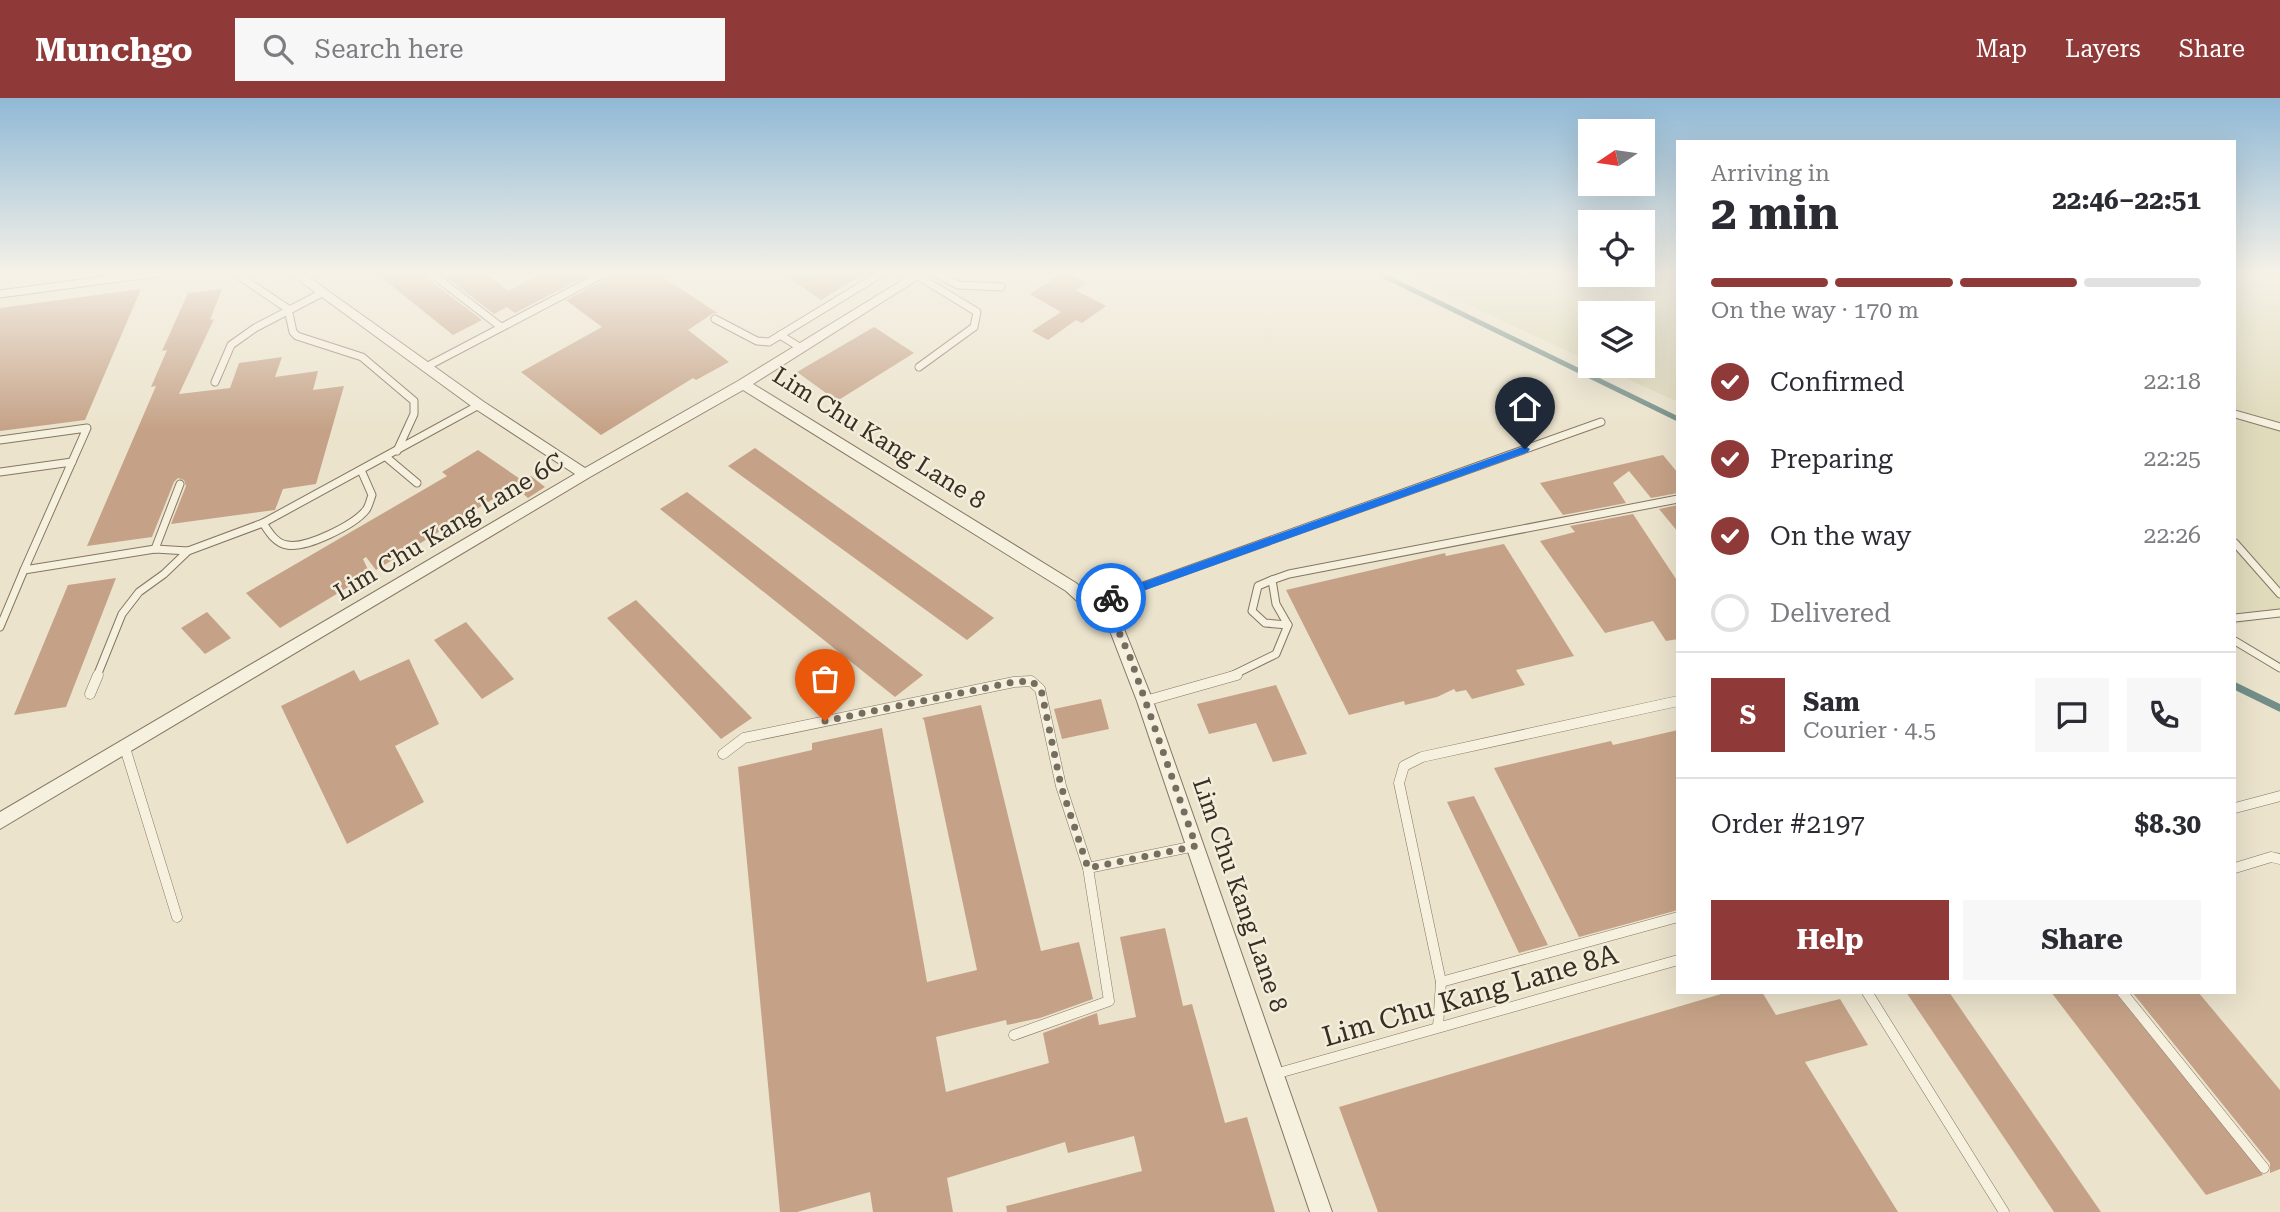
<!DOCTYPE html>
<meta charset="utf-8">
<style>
:root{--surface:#fff;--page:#f7f7f7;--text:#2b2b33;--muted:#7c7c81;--line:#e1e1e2;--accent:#8f3a38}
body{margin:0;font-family:"Roboto Serif",serif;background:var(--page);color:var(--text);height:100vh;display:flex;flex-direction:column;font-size:26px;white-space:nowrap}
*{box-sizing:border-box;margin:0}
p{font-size:23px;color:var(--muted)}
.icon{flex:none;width:38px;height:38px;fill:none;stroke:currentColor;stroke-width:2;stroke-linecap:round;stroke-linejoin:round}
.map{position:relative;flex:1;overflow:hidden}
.details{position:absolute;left:1676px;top:42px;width:560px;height:854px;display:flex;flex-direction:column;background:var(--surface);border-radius:0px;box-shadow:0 7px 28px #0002}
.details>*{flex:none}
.needle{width:46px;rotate:257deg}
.tools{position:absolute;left:1578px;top:21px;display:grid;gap:14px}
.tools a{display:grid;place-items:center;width:77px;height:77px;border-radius:0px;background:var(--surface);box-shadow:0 7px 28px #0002;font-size:35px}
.pin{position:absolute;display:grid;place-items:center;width:60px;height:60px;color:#fff;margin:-72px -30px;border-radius:50% 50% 50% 0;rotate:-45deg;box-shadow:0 0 7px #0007}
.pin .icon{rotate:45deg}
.courier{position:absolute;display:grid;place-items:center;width:70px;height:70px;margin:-35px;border:5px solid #1a73e8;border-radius:50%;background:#fff;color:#222;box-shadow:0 2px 9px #0007}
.summary em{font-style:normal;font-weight:700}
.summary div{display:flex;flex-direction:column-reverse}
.summary{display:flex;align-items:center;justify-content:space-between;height:119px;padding:0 35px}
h1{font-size:46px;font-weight:700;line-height:52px}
.bar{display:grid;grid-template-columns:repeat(4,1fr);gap:10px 7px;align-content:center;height:84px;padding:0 35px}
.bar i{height:9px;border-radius:5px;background:var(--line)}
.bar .current{background:var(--accent)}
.bar p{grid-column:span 4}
.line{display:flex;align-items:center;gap:18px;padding:0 35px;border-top:2px solid var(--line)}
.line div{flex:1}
.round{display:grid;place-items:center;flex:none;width:74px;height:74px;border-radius:0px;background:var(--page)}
ol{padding:0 35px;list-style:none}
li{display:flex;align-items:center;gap:21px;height:77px}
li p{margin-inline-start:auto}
li .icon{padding:7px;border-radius:50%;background:var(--accent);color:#fff;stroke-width:4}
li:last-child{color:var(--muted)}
li i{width:38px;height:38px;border:4px solid var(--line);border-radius:50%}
.action{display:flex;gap:14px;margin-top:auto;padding:14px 35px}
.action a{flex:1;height:80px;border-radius:0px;background:var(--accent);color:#fff;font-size:28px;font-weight:700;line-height:80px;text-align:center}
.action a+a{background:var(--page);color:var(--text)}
header{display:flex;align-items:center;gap:42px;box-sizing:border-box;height:98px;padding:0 35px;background:var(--accent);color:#fff}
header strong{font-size:33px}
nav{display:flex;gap:38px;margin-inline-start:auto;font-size:24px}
.search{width:490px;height:63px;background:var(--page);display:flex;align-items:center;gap:18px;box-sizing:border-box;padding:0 24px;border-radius:0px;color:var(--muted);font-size:26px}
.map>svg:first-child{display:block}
.farmland{fill:#e0dbbb}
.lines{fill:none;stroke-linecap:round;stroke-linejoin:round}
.stream-far1{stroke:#738e88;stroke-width:5}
.stream{stroke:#738e88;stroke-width:7}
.building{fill:#c5a287}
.service-far1-casing{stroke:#867662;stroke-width:9}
.service-casing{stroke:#867662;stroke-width:11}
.minor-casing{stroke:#867662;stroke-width:2}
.service-far1{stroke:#f6f0df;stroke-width:7}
.service{stroke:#f6f0df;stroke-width:10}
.minor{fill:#f6f0df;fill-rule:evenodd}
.route{fill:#1a73e8}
.done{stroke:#776d5e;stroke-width:7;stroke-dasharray:0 12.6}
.labels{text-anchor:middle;stroke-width:5;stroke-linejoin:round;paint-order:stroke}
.street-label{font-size:24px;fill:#392e23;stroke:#f3eddb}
.near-street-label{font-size:28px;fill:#392e23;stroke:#f3eddb}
</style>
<header>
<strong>Munchgo</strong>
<div class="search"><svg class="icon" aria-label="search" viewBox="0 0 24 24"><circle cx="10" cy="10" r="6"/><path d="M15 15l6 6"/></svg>Search here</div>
<nav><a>Map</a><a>Layers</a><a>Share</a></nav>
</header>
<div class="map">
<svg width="2280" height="1114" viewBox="0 0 2280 1114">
<rect width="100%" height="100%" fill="#ebe3cc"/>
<g class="farmland">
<path d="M1399,175H1678V304L1599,268H1643V215H1591V264Z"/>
<path d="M2235,175H2280V519L2235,526Z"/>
</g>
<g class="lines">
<path class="stream-far1" d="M1378,175L1678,321"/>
<path class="stream" d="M2235,588L2280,610"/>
</g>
<g class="building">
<path d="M376,175H426L428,181L482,222L453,237Z"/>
<path d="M441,175H485L508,193L542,175H592L515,215L507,209L494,216Z"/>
<path d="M611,175H657L717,215L712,216L688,232L729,264L696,282L693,280L601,337L521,274L602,229L566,202L608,180Z"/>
<path d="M782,175H865L821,202Z"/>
<path d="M1062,175H1069L1087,185L1075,192L1106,208L1082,225L1076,222L1048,242L1032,233L1061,214L1030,196Z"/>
<path d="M141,191L85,322L0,333V210Z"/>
<path d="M222,191L210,222L214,221L179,296L230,290L239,265L282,259L275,279L318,273L313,292L344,288L316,386L283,391L275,412L171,426L186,388L184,382L178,380L174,384L152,439L87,448L156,288L151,289L167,252L162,253L188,195Z"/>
<path d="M874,229L914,255L837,303L797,274Z"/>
<path d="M755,350L994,520L967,542L728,368Z"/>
<path d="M478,352L523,383L376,472L366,459L363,461L370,476L280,530L246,495L447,378L442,374Z"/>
<path d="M1663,357L1678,375V395L1651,400L1629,373L1613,385L1626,405L1563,417L1540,385Z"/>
<path d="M531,378L545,389L528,400L514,388Z"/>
<path d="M687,394L923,577L895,599L660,411Z"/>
<path d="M1678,407V434L1659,411Z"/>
<path d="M1633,416L1678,484V541L1666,543L1653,523L1605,535L1540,443L1575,434L1570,428Z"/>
<path d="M1504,446L1574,558L1516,572L1525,587L1472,601L1466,592L1456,594L1454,591L1437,599L1405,607L1404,603L1349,617L1286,492L1445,455L1446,458Z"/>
<path d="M116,480L66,609L14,617L68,487Z"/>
<path d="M636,502L752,620L721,641L607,520Z"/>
<path d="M207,514L231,540L205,556L181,530Z"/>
<path d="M466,524L514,581L482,601L434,542Z"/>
<path d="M409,561L439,626L395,648L424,704L347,746L281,608L354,572L360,583Z"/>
<path d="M1276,587L1307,656L1273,664L1256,625L1209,636L1197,606Z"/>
<path d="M1101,601L1109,631L1062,641L1054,611Z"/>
<path d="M981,607L1041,853L1079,844L1093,901L1040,920L1007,927L1006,922L936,939L946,994L1049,965L1043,935L1097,915L1099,927L1136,919L1120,839L1165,830L1183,908L1192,906L1225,1025L1247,1019L1275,1114H1007L1006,1108L1142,1073L1134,1038L1068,1055L1065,1044L947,1080L953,1114H873L870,1094L797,1114H780L738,669L812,652V645L882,630L927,884L977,872L924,622L922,620Z"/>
<path d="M1678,632V812L1579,839L1494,670L1611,643L1613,647Z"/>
<path d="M1474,698L1548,847L1519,855L1447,704Z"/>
<path d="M1728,894H1762L1776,917L1840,901L1868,947L1805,964L1898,1114H1378L1339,1009Z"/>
<path d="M1906,894H1949L2101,1114H2054Z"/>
<path d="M2051,894H2115L2263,1077L2206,1097Z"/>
<path d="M2132,894H2198L2280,992V1071L2270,1075V1065Z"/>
</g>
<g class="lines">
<g class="service-far1-casing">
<g id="service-far1">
<path d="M235,175L288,211L293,234L297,238L362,259L414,303V316L397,353"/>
<path d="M935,175L958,187L1001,189"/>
<path d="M432,176L501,229"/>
<path d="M918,178L977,214L974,229L919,269"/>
<path d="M0,196L156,175"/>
<path d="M715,221L757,243L769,244L882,175"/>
<path d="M780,237L801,250"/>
<path d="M426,269L605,175"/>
<path d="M215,284L231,247L255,230L322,195"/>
<path d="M2235,316L2280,329"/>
<path d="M0,342L87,330L24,472L155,451L188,453L263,425L479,307"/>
<path d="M386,359L417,385"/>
<path d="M0,374L72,364"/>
<path d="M263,425C269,434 275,445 287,447C306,451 354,427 366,412C369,408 370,402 372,397L361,372"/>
<path d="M2235,445L2280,496"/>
<path d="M155,451L180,386"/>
<path d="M1272,482L1258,488L1252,513L1265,525L1288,527"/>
<path d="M1093,506L1601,324"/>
<path d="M2235,520L2280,515"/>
<path d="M0,529L24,472"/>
<path d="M2235,543L2280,570"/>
<path d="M97,578L122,516L139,494L164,476L188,453"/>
<path d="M1231,578L1276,556L1288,527L1276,506L1272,482L1289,476L1678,401"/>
</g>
</g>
<g class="service-casing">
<g id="service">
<path d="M90,596L98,577"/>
<path d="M1145,603L1237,577"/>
<path d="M125,650L177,819"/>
<path d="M723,656L744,640L1014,584L1031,583L1040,591L1061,688L1088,770L1109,903L1014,937"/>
<path d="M2235,710L2280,698"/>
<path d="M1088,770L1195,748"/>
<path d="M2235,770L2271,759L2280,761"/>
<path d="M1441,884L1678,819"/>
<path d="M1867,894L2004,1114"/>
<path d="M2122,894L2264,1070"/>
<path d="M1438,929L1441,884L1399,685L1404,668L1422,659L1678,603"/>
<path d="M1275,976L1678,862"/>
</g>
</g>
<g class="minor-casing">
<path id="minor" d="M289,175H303L484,304L585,370L738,283L914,175H928L753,286L1076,485L1122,526L1153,603L1332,1114H1310L1137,603L1110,533L1066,493L743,292L590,379L0,731V714L575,376L474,310Z"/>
</g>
<use href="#service-far1" class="service-far1"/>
<use href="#service" class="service"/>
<use href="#minor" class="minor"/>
</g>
<linearGradient id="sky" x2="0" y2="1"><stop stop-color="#90b9d6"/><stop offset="0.53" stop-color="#f6f2e8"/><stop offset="1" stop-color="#f6f2e8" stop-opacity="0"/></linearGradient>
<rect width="2280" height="331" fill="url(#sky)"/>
<path class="route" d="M1525,348L1530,351L1528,354L1115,503L1111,504L1105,500L1107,497Z"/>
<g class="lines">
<path class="done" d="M825,623L1014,584L1031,583L1041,591L1061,688L1088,770L1196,748L1130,559L1117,530L1093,506L1111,500"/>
</g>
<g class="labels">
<g class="street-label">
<text transform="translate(879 340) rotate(32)" y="8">Lim Chu Kang Lane 8</text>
<text transform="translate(449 429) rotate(-31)" y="8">Lim Chu Kang Lane 6C</text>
<text transform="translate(1240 797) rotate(71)" y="8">Lim Chu Kang Lane 8</text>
</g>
<g class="near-street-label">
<text transform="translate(1470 897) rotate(-16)" y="10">Lim Chu Kang Lane 8A</text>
</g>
</g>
</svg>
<div class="tools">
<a><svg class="needle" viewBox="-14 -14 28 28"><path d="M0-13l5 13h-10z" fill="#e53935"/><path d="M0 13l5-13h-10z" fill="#7c7c81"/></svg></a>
<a><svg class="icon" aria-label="locate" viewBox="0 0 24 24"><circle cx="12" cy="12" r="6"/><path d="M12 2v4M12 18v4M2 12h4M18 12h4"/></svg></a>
<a><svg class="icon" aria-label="layers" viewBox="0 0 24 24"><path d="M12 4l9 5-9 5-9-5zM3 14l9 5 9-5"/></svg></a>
</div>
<div class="pin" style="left:825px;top:623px;background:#ea580c"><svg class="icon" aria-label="bag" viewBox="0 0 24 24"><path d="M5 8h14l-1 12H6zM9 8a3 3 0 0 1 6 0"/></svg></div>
<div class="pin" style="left:1525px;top:351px;background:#1f2937"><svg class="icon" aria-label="home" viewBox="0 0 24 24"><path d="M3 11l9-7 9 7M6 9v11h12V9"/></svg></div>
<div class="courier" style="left:1111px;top:500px"><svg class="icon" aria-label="bike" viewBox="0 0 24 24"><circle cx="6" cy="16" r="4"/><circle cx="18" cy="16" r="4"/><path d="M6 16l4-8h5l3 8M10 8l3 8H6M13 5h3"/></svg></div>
<section class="details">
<div class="summary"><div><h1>2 min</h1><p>Arriving in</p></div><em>22:46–22:51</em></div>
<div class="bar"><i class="current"></i><i class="current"></i><i class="current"></i><i></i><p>On the way · 170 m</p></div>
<ol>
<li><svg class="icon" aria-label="check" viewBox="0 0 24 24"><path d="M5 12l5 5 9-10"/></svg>Confirmed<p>22:18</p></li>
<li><svg class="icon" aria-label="check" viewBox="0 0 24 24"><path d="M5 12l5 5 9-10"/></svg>Preparing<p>22:25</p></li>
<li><svg class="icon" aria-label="check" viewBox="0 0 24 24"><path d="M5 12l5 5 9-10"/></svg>On the way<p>22:26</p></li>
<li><i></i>Delivered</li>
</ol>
<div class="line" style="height:126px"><b class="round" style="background:var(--accent);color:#fff">S</b><div><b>Sam</b><p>Courier · 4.5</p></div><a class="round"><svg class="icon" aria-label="chat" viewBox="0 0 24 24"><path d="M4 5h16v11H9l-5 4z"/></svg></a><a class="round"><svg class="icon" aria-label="phone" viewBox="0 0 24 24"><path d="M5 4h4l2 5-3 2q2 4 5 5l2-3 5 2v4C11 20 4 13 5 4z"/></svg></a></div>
<div class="line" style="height:91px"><div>Order #2197</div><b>$8.30</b></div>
<div class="action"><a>Help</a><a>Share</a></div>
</section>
</div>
